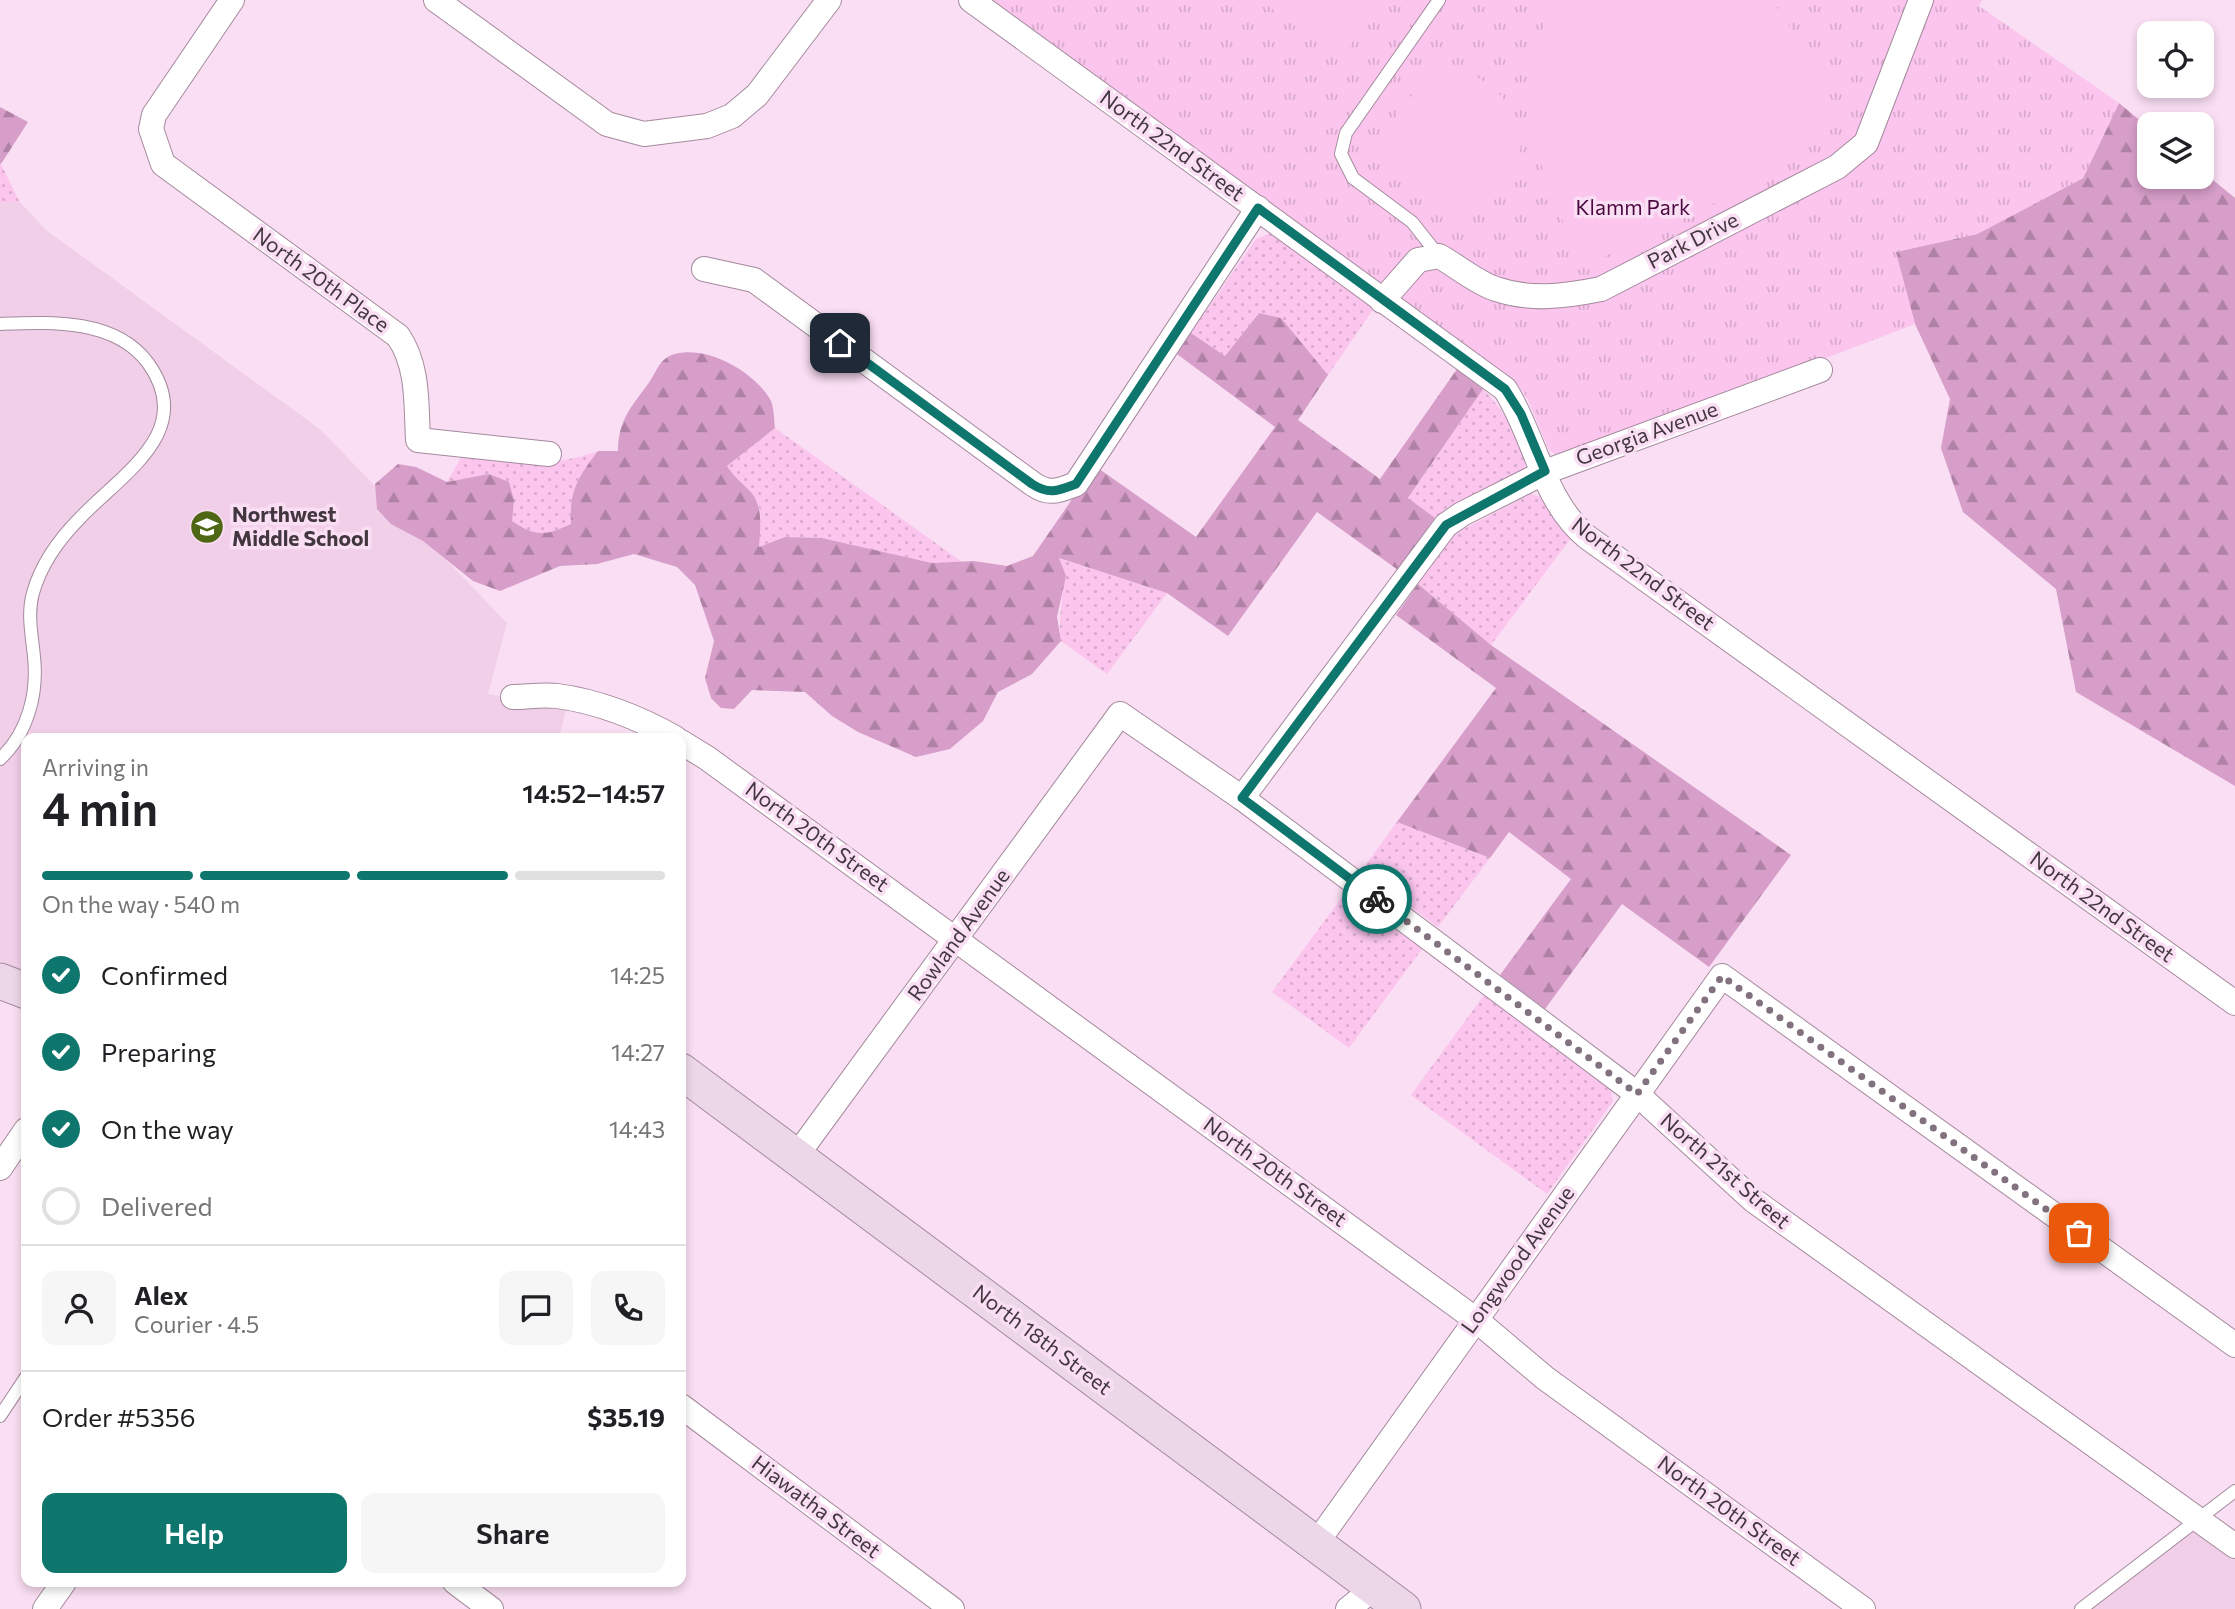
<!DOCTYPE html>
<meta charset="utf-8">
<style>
:root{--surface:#fff;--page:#f6f6f6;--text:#202124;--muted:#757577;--line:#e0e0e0;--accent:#0f766e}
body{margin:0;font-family:Commissioner,sans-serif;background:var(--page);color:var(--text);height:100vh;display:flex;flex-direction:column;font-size:26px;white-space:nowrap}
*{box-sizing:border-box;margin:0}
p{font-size:23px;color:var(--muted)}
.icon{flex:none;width:38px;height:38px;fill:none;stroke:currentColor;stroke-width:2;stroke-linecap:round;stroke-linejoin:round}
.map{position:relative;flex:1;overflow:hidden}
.side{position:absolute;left:21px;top:733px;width:665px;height:854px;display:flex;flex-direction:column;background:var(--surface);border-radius:14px;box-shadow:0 4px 10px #0003}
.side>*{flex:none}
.buttons{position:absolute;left:2137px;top:21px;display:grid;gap:14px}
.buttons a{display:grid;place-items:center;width:77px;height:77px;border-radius:14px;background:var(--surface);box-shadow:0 4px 10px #0003;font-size:35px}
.pin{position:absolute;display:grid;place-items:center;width:60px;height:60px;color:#fff;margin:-30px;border-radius:14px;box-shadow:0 4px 10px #0006}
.courier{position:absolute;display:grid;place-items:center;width:70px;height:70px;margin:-35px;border:5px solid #0f766e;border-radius:50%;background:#fff;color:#222;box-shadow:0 2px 9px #0007}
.head em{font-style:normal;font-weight:600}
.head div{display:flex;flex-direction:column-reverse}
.head{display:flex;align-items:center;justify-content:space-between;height:119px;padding:0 21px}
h1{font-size:46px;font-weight:600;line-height:52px}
.bar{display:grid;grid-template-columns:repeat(4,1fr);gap:10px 7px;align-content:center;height:84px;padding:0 21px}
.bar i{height:9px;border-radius:5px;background:var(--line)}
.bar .current{background:var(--accent)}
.bar p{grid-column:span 4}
.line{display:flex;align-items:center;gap:18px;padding:0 21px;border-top:2px solid var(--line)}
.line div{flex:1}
.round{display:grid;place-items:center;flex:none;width:74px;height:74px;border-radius:14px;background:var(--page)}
ol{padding:0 21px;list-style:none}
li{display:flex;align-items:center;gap:21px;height:77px}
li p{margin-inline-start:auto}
li .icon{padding:7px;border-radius:50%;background:var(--accent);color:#fff;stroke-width:4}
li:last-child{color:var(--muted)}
li i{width:38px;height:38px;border:4px solid var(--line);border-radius:50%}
.action{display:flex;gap:14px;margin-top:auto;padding:14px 21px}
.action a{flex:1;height:80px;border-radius:14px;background:var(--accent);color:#fff;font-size:28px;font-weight:600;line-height:80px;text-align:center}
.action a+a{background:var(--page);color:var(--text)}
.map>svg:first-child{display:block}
.built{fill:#f1cfe8}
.grass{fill:url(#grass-dots)}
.forest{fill:url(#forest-firs)}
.park{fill:url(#park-tufts)}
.garden{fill:#fbc5ee}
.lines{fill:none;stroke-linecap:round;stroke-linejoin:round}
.service-casing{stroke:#a48a9d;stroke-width:14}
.minor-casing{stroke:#a48a9d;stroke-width:26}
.secondary-casing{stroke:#a48a9d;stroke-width:37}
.service{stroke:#fff;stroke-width:12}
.minor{stroke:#fff;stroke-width:24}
.secondary{stroke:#ecd7e8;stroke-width:35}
.done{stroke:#82717e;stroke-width:7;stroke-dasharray:0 12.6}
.route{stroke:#0f766e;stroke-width:9}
.labels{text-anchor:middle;stroke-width:7;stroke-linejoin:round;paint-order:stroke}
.street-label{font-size:21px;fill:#42373f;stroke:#fadef3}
.park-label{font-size:21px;fill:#4a0841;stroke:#fadef3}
.poi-label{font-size:21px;font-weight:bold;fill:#42373f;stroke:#fadef3;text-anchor:start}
</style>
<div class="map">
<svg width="2235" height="1609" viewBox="0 0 2235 1609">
<defs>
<pattern id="grass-dots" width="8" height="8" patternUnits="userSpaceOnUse" patternTransform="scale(1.75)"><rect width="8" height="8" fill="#fbc5ee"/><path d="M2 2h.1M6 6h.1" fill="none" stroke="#d8aacd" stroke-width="1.8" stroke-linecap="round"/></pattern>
<pattern id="forest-firs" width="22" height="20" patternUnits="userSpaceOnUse" patternTransform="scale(1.75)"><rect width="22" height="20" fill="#d69ec9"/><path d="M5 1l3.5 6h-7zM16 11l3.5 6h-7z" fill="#af82a5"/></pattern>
<pattern id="park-tufts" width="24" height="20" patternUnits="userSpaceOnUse" patternTransform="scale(1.75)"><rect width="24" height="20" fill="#fbc5ee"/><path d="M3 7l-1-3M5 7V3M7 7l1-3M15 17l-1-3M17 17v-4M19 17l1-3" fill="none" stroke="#d8aacd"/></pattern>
</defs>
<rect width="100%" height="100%" fill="#fadef3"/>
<g class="built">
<path d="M19,201L46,230L321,430L507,623L488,694L566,710L559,738H26V973L0,961V203Z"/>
<path d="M2194,1529L2235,1558V1609H2090Z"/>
</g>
<g class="grass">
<path d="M0,163L1,164L19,201L0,203Z"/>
<path d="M1273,232L1374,308L1328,375L1280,318L1259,313L1225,356L1191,333L1256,239Z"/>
<path d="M1483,389C1503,410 1516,431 1528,458L1524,469L1448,507L1435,518L1408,499Z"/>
<path d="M775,428L962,562L932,563L822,538L785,537L758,547C760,530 765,505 750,491C741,482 734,477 727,466Z"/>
<path d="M598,451C578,477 569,491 571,524C545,536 536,537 511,521L514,500L489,474L447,482L463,454C513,461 549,469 598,451Z"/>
<path d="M1531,494L1541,497L1574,534L1491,645L1418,584L1456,533Z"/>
<path d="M1058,558L1167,593L1107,674L1061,641C1056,609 1070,587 1058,558Z"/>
<path d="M1397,822L1490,858L1438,927L1362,870Z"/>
<path d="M1345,893L1422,949L1349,1048L1272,992Z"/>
<path d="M1484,995L1611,1091L1613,1101L1547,1194L1411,1095Z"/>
</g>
<g class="forest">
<path d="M2119,103L2149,128V177H2202V171L2235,198V786L2076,692L2056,589L1963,512L1941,448L1950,399L1915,324L1895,252L1977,234L2083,178Z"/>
<path d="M0,107L28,122L1,164L0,163Z"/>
<path d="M1259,313L1281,318L1328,375L1298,420L1380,479L1457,369L1483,389L1408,498L1435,518L1398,570L1317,512L1228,636L1167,593L1059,558L1066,576L1057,617L1061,641L1032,674L998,692L983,721L950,749L916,757L858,732L832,716L805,692L752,690L734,709L721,708L711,698L705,678L714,641L695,585L677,567L634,554L597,564L560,566L500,591L473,581L423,541L391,524L377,509L375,484L398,464L416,467L447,482L489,474L509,482L514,500L512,521C536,537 545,536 571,524C569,491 578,477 598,451H618C618,421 631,407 648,384C657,372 659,358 675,354C708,345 755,372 771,401C774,408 774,420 775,428L727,466C734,477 741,482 750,491C764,505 760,530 759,547L785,537L822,538L932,563L974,561L1007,566L1033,556L1095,466L1196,537L1275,427L1177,354L1191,333L1225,356Z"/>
<path d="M1418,584L1491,645L1791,855L1709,967L1622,904L1545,1009L1500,975L1571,879L1509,832L1490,858L1397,822L1496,688L1396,615Z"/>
</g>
<path class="park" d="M993,0H1982L1979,6L2119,103L2083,178L1977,234L1896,252L1915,324L1571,456H1557L1549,450L1528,400L1518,385L1497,368Z"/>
<g class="garden">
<path d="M1271,0H1353L1373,14L1340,59L1267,5Z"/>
<path d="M1553,0H1772L1829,86L1822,124L1775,153L1782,170L1587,265C1535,179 1512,97 1553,0Z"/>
<path d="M1433,67C1446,69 1464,70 1475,76C1522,103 1536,147 1502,192C1494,202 1479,210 1468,218L1381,153L1383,134Z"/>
</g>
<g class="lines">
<g class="service-casing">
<g id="service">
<path d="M1439,256L1412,222L1353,178L1341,154L1346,133L1439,0"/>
<path d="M0,324C49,322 115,318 148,363C197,431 123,473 81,517C60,538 41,564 33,593C27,614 32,635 34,657C38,693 28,733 0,759"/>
<path d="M0,1416L26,1377"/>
<path d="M2081,1609L2235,1491"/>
</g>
</g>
<g class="minor-casing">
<g id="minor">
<path d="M232,0L154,115L151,129L163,164L398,336C419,366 416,405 418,440L549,454"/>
<path d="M436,0L607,124L644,134L707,126L732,116L757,95L829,0"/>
<path d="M971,0L1505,389C1535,436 1543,501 1587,537L2235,1003"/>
<path d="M704,269L754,280L1033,484C1049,495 1058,491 1076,484L1258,208"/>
<path d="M1382,301L1418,260L1439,256C1457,266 1477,283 1496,289C1531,301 1566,296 1601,289L1837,167L1866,143L1921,0"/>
<path d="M513,697C527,697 543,694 557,696C597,701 640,718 675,738"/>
<path d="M681,742L707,758L1475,1319L1545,1378L1863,1609"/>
<path d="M1242,798L1446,525L1462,514L1545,472L1820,370"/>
<path d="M797,1155L1120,714L1242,798L1637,1094L1753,1200L2235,1546"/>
<path d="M0,1168L26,1130"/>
<path d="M681,1406L952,1609"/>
<path d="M1315,1545L1722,976L2235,1345"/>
<path d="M455,1582L491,1609"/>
<path d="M45,1609L64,1582"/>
<path d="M1348,1609L1374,1588"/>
</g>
</g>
<g class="secondary-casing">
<g id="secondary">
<path d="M0,981L26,991"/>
<path d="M681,1071L1403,1609"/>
</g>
</g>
<use href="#service" class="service"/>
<use href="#minor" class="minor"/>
<use href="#secondary" class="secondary"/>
</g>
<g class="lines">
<path class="done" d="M1377,899L1637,1094L1722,976L2079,1233"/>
<path class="route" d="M840,343L1032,484C1049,495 1058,491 1076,484L1258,208L1505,389L1521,414L1545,471L1446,525L1242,798L1377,899"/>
</g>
<defs>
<g id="school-disc" transform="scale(1.75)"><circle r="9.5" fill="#4f6615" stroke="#fadef3"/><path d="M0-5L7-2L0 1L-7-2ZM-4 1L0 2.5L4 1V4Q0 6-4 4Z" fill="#fff"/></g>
</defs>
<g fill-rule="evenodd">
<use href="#school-disc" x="207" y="527"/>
</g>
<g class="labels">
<g class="street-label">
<text transform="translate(1172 146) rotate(36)" y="7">North 22nd Street</text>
<text transform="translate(1693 241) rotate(-27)" y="7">Park Drive</text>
<text transform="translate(321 280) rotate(36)" y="7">North 20th Place</text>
<text transform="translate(1647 434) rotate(-20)" y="7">Georgia Avenue</text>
<text transform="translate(1643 574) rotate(37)" y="7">North 22nd Street</text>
<text transform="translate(817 837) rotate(36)" y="7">North 20th Street</text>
<text transform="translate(2102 907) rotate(36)" y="7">North 22nd Street</text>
<text transform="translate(959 935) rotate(-54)" y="7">Rowland Avenue</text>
<text transform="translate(1725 1171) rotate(41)" y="7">North 21st Street</text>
<text transform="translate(1275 1172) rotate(36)" y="7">North 20th Street</text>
<text transform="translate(1518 1260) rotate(-54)" y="7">Longwood Avenue</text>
<text transform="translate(1042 1340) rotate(37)" y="7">North 18th Street</text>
<text transform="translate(816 1507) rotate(37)" y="7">Hiawatha Street</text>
<text transform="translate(1729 1511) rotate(36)" y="7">North 20th Street</text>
</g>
<g class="park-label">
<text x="1633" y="215">Klamm Park</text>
</g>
<g class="poi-label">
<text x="232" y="522">Northwest<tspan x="232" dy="24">Middle School</tspan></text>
</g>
</g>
</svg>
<div class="buttons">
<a><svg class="icon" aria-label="locate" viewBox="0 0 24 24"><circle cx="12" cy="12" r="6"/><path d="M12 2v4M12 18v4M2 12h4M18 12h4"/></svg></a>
<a><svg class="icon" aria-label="layers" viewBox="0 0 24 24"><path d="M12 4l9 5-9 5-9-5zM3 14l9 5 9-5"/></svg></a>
</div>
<div class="pin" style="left:2079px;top:1233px;background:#ea580c"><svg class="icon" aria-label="bag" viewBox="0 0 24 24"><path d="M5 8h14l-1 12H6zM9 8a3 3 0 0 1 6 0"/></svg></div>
<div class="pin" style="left:840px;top:343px;background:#1f2937"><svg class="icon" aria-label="home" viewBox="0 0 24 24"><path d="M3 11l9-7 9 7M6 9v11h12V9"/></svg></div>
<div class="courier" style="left:1377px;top:899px"><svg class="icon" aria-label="bike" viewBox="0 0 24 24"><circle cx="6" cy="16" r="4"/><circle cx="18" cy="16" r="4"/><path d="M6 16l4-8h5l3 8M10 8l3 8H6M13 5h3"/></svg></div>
<section class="side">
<div class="head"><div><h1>4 min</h1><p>Arriving in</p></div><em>14:52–14:57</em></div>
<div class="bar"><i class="current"></i><i class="current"></i><i class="current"></i><i></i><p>On the way · 540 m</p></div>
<ol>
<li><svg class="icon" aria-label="check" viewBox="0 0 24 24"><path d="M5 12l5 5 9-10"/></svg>Confirmed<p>14:25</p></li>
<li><svg class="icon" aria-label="check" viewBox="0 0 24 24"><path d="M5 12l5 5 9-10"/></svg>Preparing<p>14:27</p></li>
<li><svg class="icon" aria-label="check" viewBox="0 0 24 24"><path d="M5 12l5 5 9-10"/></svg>On the way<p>14:43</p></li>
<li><i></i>Delivered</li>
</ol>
<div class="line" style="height:126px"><a class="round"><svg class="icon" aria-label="person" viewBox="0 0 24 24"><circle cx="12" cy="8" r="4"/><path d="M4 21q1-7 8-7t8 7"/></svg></a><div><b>Alex</b><p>Courier · 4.5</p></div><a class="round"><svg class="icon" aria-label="chat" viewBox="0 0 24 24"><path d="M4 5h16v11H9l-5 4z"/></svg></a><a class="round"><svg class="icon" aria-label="phone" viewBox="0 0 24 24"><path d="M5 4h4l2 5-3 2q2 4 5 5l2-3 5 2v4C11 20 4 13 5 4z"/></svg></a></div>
<div class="line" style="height:91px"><div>Order #5356</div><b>$35.19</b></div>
<div class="action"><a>Help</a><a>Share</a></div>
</section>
</div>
